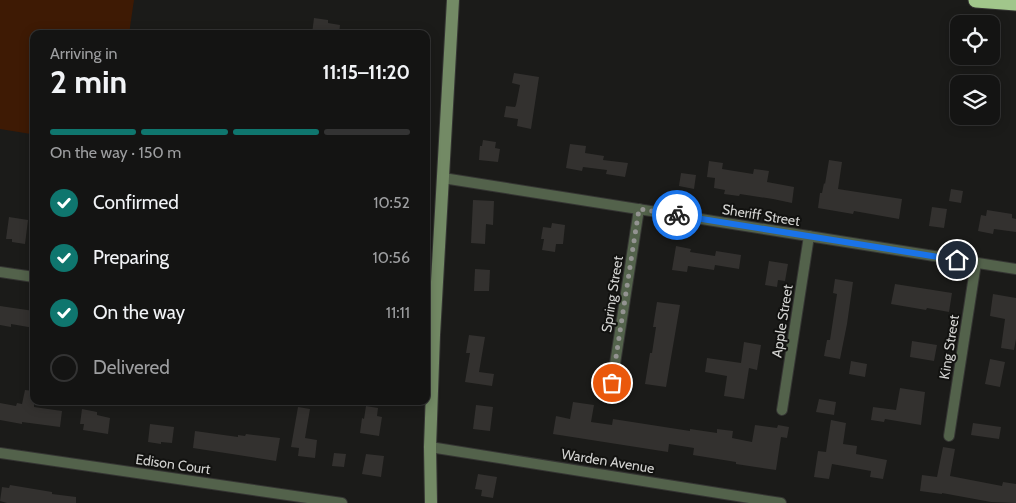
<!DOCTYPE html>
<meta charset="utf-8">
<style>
:root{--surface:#141413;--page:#1d1d1c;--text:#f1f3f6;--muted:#9d9ea0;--line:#333;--accent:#0f766e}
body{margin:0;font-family:Cabin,sans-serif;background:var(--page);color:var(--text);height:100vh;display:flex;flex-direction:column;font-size:19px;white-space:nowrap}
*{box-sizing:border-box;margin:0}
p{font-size:16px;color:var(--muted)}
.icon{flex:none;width:28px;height:28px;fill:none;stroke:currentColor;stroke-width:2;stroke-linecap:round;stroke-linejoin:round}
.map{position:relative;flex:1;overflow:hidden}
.details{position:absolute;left:30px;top:30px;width:400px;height:375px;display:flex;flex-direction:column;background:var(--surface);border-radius:10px;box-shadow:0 2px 12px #0003,0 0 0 1px var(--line)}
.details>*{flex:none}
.fabs{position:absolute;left:950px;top:15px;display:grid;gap:10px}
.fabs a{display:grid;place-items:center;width:50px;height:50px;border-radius:10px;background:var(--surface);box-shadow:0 2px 12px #0003,0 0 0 1px var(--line);font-size:25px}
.pin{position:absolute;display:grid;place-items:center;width:42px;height:42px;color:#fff;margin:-21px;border:2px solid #fff;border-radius:50%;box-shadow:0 1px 5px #0007}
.courier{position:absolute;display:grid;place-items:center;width:50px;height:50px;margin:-25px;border:4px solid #1a73e8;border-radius:50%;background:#fff;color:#222;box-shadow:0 1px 6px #0007}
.summary em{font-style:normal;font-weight:700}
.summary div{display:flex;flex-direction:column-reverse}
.summary{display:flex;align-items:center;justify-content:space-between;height:85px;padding:0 20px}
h1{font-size:32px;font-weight:700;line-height:38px}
.bar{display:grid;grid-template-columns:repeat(4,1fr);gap:8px 5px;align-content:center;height:60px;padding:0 20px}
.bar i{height:6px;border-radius:4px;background:var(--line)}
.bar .selected{background:var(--accent)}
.bar p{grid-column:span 4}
ol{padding:0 20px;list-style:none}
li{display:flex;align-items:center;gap:15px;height:55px}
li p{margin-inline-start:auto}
li .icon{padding:5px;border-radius:50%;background:var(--accent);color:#fff;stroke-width:4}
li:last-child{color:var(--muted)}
li i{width:28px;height:28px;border:2px solid var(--line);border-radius:50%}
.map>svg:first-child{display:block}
.green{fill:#3e1a04}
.building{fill:#33312f}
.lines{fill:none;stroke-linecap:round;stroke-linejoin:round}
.street-casing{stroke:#353533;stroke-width:12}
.secondary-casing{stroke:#353533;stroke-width:14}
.highway-casing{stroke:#353533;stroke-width:17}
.street{stroke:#53624b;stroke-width:10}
.secondary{stroke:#738a65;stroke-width:12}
.highway{stroke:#a1c68b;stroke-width:15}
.done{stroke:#939391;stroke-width:5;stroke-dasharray:0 9}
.route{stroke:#1a73e8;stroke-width:6}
.labels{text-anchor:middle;stroke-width:4;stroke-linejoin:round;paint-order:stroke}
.street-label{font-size:14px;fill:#d3d3d1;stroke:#121210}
</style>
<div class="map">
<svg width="1016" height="503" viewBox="0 0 1016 503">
<rect width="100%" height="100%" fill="#1b1b19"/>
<path class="green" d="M0,0H134L129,34H34V137L31,134L0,129Z"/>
<g class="building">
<path d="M314,18L328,20V23L340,25L339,34H312Z"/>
<path d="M514,73L539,77L531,129L517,126L518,119L504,117L506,106L515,107L516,105L520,85L512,83Z"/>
<path d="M483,140L496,142L495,148L500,149L498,162L479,160L480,146H482Z"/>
<path d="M570,144L586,146L585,153L604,156L603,160L628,163L625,177L606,174L607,170L583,167L582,171L566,168Z"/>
<path d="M829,160L842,162L838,189L902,199L899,219L854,211L853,214L818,208L820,193H822L824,183L825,184Z"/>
<path d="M709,161L723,163L722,169L753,174L754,169L769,171L767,182L794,187L792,203L773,199L740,194L739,196L724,194L725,190L714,188L715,178L707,177Z"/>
<path d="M681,173L696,175L694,189L679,186Z"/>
<path d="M951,189L963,191L961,203L949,201Z"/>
<path d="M473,200L494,201L493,225L486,224L485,244L471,243Z"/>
<path d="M932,207L947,209L944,228L929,226Z"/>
<path d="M987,210L1012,214V218L1016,219V232L994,229L993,234L978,231L981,215L986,216Z"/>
<path d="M9,217L28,220L25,244L12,242V239H6Z"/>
<path d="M552,223L565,225L563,244H556L555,252L542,250L544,239H541L543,227L551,228Z"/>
<path d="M676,246L691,249L690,252L715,256L716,251L741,255L739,269L715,265L714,270L688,266L687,272L672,270Z"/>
<path d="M769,261L788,264L785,281L778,280L777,287L765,285Z"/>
<path d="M475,269L490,270L489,291H474Z"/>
<path d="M835,279L853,282L847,324L840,359L824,356L827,340H830L837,294L833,293Z"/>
<path d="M895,284L952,293L949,312L927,308L926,310L891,304Z"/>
<path d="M993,294L1016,298V339L1014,350L1001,348L1005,319L990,316Z"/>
<path d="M657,302L680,305L666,387L645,384L650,353H652L656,327H653Z"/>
<path d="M0,306L34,311V328L11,324V327L0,325Z"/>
<path d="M469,335L485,337L479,372L494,374L492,386L465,382L470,353H466Z"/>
<path d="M912,341L937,345L934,361L910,357Z"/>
<path d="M744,342L761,345L757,370L749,368L744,399L724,396L727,376L705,372L707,358L741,363Z"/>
<path d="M990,359L1005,362L1000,387L985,384Z"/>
<path d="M851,361L867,364L865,377L849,374Z"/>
<path d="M900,388L925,392L921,425L885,419L884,422L871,420L873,407L896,410Z"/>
<path d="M25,390L34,391V407L62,411L60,427L22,422V424L0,420V403L16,406L17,403L22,404Z"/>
<path d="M819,399L836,402L834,415L816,412Z"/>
<path d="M573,402L594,405L591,422L612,425L613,419L690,431V429L717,433V429L733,431L732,438L752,442L755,425L777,428L778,425L789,427L787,438L781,437L776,470L736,464V462L693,455L694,448L669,444L668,452L553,434L556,416L570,419Z"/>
<path d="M476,405L493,407L490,431L473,429Z"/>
<path d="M366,406L378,408L377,416L382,417L379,436L360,433L362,418L364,419Z"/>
<path d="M298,407L310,409L305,438L317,440L315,458L298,456L299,448L291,447Z"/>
<path d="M82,409L97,412V415L110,418L108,434L83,430L84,424H80Z"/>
<path d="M831,420L846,423L843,444L857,446L856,454L887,460L883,479L870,477L871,471L832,464L829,479L814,477L818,451L826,452Z"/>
<path d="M973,423L1001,427L999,439L971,435Z"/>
<path d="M150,424L174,427L172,443L161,442V444L148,442Z"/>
<path d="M195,431L238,437V435L245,436L246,434L280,438L276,461L193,448Z"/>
<path d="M943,447L955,449L950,476L1002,486L1003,482L1016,484V503L991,502L942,493V494L920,491L922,475L937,477Z"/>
<path d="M334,453L346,454L344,467L332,466Z"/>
<path d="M366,454L384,456L381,477L362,474Z"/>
<path d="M478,474L497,477L493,498L481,496L482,490L475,489Z"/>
<path d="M10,485L52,492V494L76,497V503H7L0,501L2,487L9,488Z"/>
</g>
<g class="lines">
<g class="street-casing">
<g id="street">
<path d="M443,178L1016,269"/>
<path d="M0,272L34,277"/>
<path d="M612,383L639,209"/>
<path d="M782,410L809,236"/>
<path d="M949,436L976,263"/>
<path d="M430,447L781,503"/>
<path d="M0,453L342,503"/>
</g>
</g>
<g class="secondary-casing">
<path id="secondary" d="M431,503L430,447L434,335L453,0"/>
</g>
<g class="highway-casing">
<path id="highway" d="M976,0L1016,3"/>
</g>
<use href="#street" class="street"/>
<use href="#secondary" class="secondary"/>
<use href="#highway" class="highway"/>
</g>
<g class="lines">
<path class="done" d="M612,383L639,209L677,215"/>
<path class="route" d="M677,215L957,260"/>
</g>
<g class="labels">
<g class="street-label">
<text transform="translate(761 215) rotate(9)" y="5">Sheriff Street</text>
<text transform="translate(612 294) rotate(-81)" y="5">Spring Street</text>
<text transform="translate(782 321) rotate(-81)" y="5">Apple Street</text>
<text transform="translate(949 347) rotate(-81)" y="5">King Street</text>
<text transform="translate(608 461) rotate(9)" y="5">Warden Avenue</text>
<text transform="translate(173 464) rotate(8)" y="5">Edison Court</text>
</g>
</g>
</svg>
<div class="fabs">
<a><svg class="icon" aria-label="locate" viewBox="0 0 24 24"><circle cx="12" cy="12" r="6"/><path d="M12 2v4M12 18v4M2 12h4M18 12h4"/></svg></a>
<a><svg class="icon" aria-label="layers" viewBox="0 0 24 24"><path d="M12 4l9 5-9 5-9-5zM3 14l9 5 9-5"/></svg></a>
</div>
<div class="pin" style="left:612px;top:383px;background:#ea580c"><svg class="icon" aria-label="bag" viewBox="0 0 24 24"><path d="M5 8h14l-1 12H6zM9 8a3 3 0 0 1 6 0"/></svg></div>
<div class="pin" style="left:957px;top:260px;background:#1f2937"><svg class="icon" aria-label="home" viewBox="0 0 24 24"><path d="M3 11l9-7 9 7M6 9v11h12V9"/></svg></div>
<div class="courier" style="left:677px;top:215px"><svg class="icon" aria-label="bike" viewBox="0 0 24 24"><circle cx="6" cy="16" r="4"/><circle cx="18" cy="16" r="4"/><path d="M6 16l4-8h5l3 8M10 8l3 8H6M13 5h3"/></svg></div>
<section class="details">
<div class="summary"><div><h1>2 min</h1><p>Arriving in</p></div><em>11:15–11:20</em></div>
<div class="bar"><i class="selected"></i><i class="selected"></i><i class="selected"></i><i></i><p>On the way · 150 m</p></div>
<ol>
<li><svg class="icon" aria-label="check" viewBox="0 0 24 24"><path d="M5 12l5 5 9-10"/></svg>Confirmed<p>10:52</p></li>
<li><svg class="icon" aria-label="check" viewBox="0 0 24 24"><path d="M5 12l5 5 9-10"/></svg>Preparing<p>10:56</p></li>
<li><svg class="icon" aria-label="check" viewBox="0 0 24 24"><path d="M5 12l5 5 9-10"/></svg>On the way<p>11:11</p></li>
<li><i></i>Delivered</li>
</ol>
</section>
</div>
